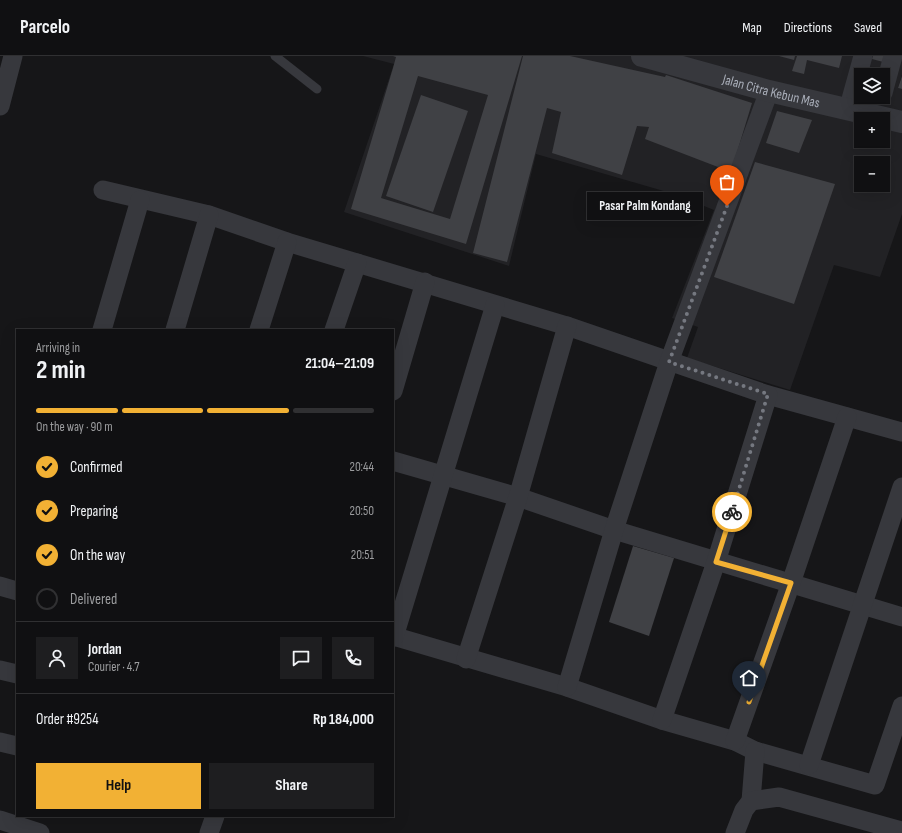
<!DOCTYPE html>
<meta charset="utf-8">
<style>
:root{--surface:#101012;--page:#1e1e20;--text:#f1f3f6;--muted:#9c9d9f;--line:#303032;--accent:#f2b134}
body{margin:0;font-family:"Sofia Sans Condensed",sans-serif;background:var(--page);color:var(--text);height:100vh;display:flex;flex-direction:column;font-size:15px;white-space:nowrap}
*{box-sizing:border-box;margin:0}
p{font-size:13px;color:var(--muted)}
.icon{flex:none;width:22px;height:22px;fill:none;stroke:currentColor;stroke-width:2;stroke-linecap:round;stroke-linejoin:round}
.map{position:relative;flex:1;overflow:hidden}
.details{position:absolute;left:16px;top:273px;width:378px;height:488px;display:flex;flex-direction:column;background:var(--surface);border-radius:0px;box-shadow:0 4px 16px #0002,0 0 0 1px var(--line)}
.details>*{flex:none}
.buttons{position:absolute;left:854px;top:12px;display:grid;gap:8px}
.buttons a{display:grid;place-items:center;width:36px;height:36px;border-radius:0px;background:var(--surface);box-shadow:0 4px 16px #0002,0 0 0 1px var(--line);font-size:20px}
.pin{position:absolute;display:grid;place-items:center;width:34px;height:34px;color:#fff;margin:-41px -17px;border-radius:50% 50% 50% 0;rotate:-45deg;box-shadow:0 0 4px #0007}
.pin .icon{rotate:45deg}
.courier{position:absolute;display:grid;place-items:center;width:40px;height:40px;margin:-20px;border:3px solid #f2b134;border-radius:50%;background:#fff;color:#222;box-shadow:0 1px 5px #0007}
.bubble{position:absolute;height:28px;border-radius:0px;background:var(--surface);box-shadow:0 4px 16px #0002,0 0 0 1px var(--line);font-size:13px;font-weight:700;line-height:28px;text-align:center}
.overview em{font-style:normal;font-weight:700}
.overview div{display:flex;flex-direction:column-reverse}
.overview{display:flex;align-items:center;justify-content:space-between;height:68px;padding:0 20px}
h1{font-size:26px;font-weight:700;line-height:30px}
.bar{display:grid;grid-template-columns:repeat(4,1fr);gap:6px 4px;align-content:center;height:48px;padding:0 20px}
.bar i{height:5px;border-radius:3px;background:var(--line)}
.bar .selected{background:var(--accent)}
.bar p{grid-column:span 4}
.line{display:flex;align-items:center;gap:10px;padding:0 20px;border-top:1px solid var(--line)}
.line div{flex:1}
.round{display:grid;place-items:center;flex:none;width:42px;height:42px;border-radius:0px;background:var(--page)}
ol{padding:0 20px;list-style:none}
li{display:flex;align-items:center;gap:12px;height:44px}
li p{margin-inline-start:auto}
li .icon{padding:4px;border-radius:50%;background:var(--accent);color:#111;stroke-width:4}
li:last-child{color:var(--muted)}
li i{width:22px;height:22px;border:2px solid var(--line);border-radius:50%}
.action{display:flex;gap:8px;margin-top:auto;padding:8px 20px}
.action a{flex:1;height:46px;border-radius:0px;background:var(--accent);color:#111;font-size:16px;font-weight:700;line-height:46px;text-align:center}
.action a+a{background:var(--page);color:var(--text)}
header{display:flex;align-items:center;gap:24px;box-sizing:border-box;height:56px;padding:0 20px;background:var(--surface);border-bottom:1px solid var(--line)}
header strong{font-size:19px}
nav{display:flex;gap:22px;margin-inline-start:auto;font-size:14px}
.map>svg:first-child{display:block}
.built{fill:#222225;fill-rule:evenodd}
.building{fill:#404145;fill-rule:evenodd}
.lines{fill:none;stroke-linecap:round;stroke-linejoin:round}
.service{stroke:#37383d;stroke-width:9}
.minor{stroke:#37383d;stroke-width:19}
.tertiary{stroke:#37383d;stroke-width:22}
.done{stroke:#757880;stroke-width:4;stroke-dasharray:0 7.2}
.route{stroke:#f2b134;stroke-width:5}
.labels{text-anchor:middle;stroke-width:3;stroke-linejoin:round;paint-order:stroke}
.street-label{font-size:14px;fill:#a8adb8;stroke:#111113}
</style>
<header>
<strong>Parcelo</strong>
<nav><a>Map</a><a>Directions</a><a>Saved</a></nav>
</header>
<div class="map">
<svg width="902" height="777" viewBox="0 0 902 777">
<rect width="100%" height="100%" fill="#161618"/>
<path class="built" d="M363,0H902V19L898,32L902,33V158L880,221L834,209L790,334L687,302L698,271L672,262L714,154L674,138L536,98L509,210L344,156L394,8ZM861,19H883V41H861ZM861,63H883V85H861ZM861,107H883V129H861Z"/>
<g class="building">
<path d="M393,0H522L466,188L351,153L393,12L396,1ZM418,20L488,39L450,163L381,142Z"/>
<path d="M523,0H570L665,21L666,19L752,47L731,116L645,83L649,71L637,70L622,119L552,97L561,56L547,52L507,206L473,197Z"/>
<path d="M779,0H795L794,4Z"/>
<path d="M797,0H842L839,12L807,4L804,18L792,15Z"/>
<path d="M873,0H889L887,7L872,3Z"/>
<path d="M902,20V33L898,32Z"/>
<path d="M421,39L468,55L433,156L386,140Z"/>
<path d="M777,55L812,64L799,97L766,87Z"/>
<path d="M755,106L835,128L794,248L714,221Z"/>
<path d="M633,490L674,502L649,580L609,566Z"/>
</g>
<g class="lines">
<path class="service" d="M275,0L317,33"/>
<g class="minor">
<path d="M883,37L893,0"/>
<path d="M0,50L13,0"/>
<path d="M848,54L863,0"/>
<path d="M103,134L209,159L287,186L567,270L768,339L902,376"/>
<path d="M102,274L140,144"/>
<path d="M175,274L209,159"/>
<path d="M259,274L287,186"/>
<path d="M334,274L357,207"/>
<path d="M393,335L425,226"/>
<path d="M393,405L518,441L614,474L902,561"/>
<path d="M0,530L17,535"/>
<path d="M393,580L567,631L662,664L735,685L755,695L875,729L902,650"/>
<path d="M394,581L495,249"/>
<path d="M466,603L518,441L567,270"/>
<path d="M0,614L17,618"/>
<path d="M567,631L614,474L669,306L769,35"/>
<path d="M662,664L716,506L768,339"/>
<path d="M735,685L791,527L847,361"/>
<path d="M0,686L17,690"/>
<path d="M809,709L902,431"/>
<path d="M751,745L755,695"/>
<path d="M0,764L40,777"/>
<path d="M209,777L215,760"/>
<path d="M735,777L744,754L751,745L779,741L902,775"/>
</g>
<path class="tertiary" id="s1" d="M642,0L769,35L902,66"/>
</g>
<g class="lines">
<path class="done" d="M727,150L669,306L768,338L732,456"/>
<path class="route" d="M732,456L716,506L791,527L749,646"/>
</g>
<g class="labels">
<g class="street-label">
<text dy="5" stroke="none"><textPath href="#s1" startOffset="134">Jalan Citra Kebun Mas</textPath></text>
</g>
</g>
</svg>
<div class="buttons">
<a><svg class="icon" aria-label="layers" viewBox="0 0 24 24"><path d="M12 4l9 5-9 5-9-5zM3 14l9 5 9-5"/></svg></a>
<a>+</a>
<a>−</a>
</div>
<div class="pin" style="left:727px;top:150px;background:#ea580c"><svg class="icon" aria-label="bag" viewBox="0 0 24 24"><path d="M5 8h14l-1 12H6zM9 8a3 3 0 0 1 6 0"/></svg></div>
<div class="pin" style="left:749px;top:646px;background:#1f2937"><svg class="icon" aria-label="home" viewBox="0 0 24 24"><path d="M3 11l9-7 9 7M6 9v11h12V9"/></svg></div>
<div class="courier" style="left:732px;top:456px"><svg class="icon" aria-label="bike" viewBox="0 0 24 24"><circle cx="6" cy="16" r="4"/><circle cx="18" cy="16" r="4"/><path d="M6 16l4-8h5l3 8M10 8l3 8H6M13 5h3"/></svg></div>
<div class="bubble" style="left:587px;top:136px;width:116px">Pasar Palm Kondang</div>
<section class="details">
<div class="overview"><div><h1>2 min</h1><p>Arriving in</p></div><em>21:04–21:09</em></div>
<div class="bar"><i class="selected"></i><i class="selected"></i><i class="selected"></i><i></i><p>On the way · 90 m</p></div>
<ol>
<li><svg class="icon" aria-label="check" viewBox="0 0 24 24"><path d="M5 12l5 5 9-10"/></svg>Confirmed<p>20:44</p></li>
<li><svg class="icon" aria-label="check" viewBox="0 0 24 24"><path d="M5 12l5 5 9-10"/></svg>Preparing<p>20:50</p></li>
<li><svg class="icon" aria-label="check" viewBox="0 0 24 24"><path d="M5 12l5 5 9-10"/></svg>On the way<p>20:51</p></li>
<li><i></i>Delivered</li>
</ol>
<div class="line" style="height:72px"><a class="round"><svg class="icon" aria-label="person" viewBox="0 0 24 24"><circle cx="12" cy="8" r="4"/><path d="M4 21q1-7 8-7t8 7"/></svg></a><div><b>Jordan</b><p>Courier · 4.7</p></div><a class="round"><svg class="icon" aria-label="chat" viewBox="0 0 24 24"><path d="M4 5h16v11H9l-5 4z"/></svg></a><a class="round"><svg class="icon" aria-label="phone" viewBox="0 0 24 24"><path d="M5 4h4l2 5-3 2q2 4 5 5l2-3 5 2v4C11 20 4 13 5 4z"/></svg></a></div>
<div class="line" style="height:52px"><div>Order #9254</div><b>Rp 184,000</b></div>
<div class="action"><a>Help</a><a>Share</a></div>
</section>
</div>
